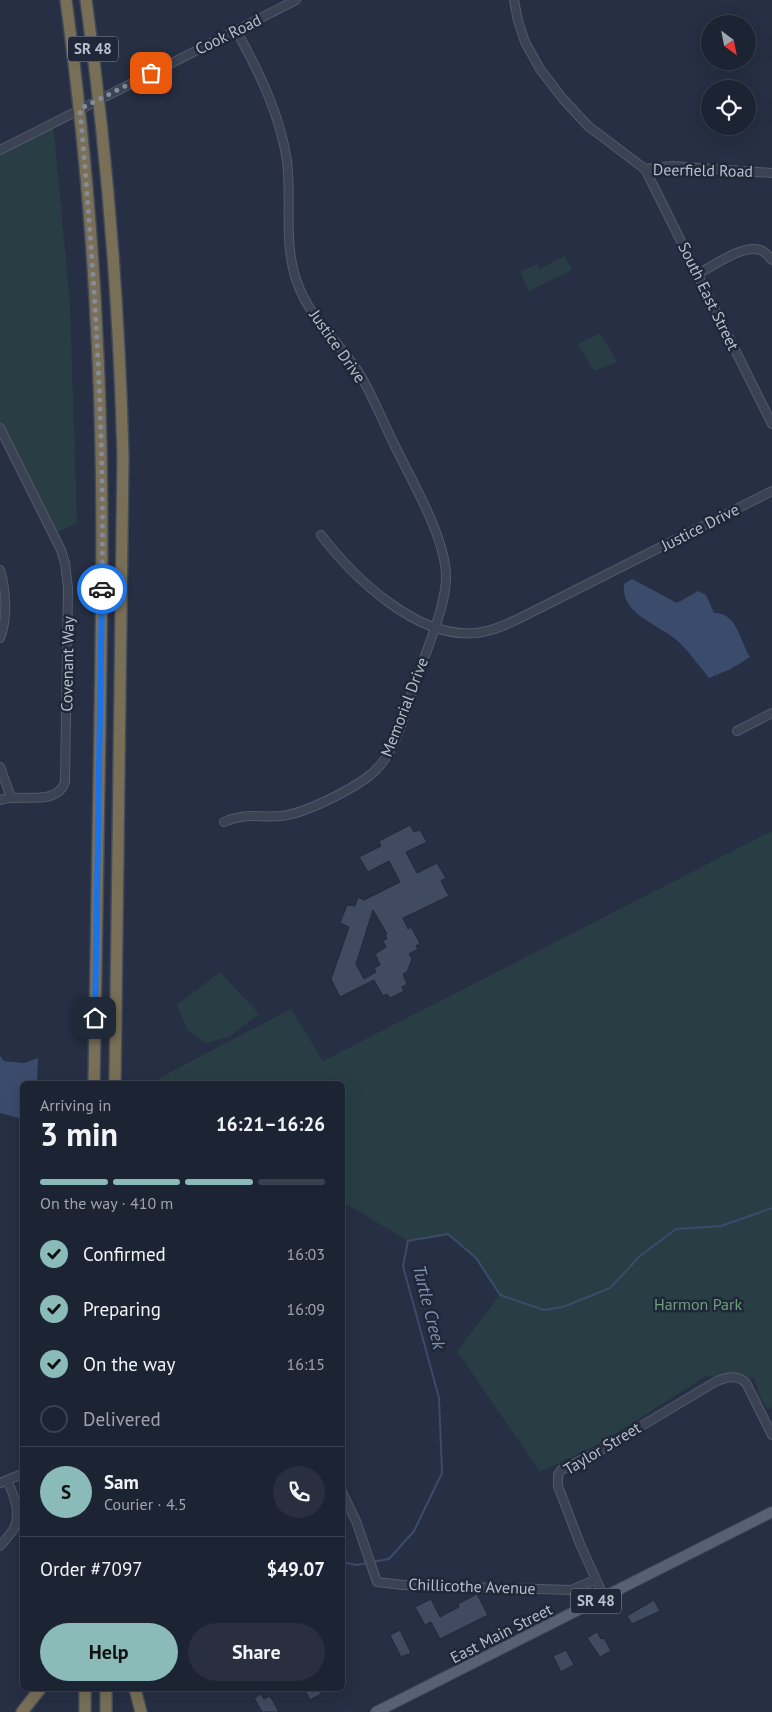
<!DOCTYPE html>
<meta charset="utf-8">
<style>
:root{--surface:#1c2332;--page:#292f3e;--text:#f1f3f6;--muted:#a0a4ac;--line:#3a404d;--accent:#8bbbb9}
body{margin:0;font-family:"PT Sans",sans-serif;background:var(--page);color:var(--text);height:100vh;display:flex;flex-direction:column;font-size:19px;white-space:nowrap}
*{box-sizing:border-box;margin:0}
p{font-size:16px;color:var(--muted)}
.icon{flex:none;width:28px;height:28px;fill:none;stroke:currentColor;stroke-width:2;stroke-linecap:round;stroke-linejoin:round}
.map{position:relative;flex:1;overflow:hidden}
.drawer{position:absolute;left:20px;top:1081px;width:325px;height:610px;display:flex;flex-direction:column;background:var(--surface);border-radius:8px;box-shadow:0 5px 20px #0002,0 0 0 1px var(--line)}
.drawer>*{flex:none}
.needle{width:32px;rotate:148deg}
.buttons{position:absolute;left:701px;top:15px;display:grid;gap:10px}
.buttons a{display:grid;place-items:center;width:55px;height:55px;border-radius:50%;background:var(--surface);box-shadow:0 5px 20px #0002,0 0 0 1px var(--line);font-size:25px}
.pin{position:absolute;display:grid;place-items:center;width:42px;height:42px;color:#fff;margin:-21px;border-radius:10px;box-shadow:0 2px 8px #0006}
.courier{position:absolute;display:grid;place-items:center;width:50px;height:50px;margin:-25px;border:4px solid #1a73e8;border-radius:50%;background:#fff;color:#222;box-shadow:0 1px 6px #0007}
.summary em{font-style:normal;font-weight:800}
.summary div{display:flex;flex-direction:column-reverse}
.summary{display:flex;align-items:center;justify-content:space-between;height:85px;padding:0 20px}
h1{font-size:32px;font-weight:800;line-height:38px}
.bar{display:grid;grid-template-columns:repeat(4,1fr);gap:8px 5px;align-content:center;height:60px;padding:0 20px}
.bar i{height:6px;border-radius:4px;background:var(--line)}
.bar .current{background:var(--accent)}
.bar p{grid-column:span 4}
.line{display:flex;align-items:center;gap:12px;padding:0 20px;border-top:1px solid var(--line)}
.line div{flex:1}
.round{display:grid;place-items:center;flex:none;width:52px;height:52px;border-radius:26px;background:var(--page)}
ol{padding:0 20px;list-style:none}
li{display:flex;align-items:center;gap:15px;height:55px}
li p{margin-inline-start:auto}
li .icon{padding:5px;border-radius:50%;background:var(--accent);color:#111;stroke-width:4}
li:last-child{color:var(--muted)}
li i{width:28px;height:28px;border:2px solid var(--line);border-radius:50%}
.action{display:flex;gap:10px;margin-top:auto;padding:10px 20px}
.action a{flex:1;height:58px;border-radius:30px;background:var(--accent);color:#111;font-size:20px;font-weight:800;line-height:58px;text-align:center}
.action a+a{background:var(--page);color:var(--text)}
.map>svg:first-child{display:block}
.green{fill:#283e44}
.water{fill:#3b4b6c}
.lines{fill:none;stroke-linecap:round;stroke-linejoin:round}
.stream{stroke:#3b4b6c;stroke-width:2}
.building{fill:#404a60;stroke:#21293a;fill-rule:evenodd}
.minor-casing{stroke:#525a6a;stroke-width:10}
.major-casing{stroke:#444b5c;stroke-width:12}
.highway-casing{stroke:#424a5a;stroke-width:14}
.minor{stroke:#3a4253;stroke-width:8}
.major{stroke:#586173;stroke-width:10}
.highway{stroke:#796f57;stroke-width:11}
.done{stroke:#848c9c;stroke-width:5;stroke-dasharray:0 9}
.route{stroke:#1a73e8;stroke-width:6}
.labels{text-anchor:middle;stroke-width:5;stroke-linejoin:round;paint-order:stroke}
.shield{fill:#1f2738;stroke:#8991a0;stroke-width:1}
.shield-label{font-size:15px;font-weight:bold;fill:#b7becc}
.street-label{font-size:16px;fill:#b7becc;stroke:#1f2738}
.park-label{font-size:16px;fill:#6e9e7e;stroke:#1f2738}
.water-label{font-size:18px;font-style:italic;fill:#7e90b4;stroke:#1f2738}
</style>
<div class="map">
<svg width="772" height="1712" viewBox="0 0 772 1712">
<rect width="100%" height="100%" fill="#262f43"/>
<g class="green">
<path d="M53,122L70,303L77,523L53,534L0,429V150Z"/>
<path d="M565,256L572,270L529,291L520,272L537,264L539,269Z"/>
<path d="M600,333L617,362L594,371L578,344Z"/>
<path d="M772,831V1407L768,1410L759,1395L755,1378L706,1376L601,1443L540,1472L457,1351L500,1295L476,1258L448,1235L408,1241L343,1202L342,1084H162L159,1078L291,1009L323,1061Z"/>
<path d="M220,972L259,1014L229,1037L206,1043L188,1031L177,1005Z"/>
</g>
<g class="water">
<path d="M632,579L677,603L698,591L706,595L714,613C737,612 740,641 750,657L731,669L709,678C699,666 690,653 679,642C661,625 620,615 624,584Z"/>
<path d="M0,1056L4,1061L24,1063L38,1058L37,1084H22V1119L0,1113Z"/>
</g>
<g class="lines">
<g class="stream">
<path d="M342,1562L357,1565L367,1563"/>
<path d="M372,1562L389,1559L414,1531L442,1473L439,1398L403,1266L408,1241L448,1234L476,1258L500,1295L544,1310L563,1307L610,1288L640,1256L676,1229L721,1226L772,1208"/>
</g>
</g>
<g class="building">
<path d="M410,825L414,832L420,830L427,842L406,852L417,873L437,863L446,878L441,881L449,896L403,918L408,929L411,927L420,943L416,946L418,949L409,954L412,959L407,972L403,974L407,984L402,987L404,991L390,998L387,994L383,996L374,980L340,997L331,979L349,927L340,923L347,905L355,906L358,897L364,900L400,882L389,861L368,872L359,857L381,846L379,841ZM373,910L387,934L385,935L387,939L383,941L386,947L375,954L380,965L374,968L376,972L364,979L356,964Z"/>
<path d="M477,1594L488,1615L440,1639L431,1622L425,1625L415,1607L431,1599L440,1617L459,1607L458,1604Z"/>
<path d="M654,1600L660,1611L632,1624L627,1616Z"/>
<path d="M400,1630L411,1653L401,1657L390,1635Z"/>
<path d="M597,1632L601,1639L604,1638L611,1651L600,1657L587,1638Z"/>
<path d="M566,1650L574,1665L561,1672L553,1656Z"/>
<path d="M304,1689H318L321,1694L310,1700Z"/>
<path d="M261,1694L264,1699L270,1696L279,1712H262L254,1698Z"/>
</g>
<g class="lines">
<g class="minor-casing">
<g id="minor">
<path d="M514,0L518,21L525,42L540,69L563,99L588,126L645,169L772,424"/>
<path d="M0,150L296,0"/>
<path d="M645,169L673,166L772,173"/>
<path d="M698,274C713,266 743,244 760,250C765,251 769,257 772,260"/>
<path d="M0,428L61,550L65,563L68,588L65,782C57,807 20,793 0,800"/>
<path d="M321,535C354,578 417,639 476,633C494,631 510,623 526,615L772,491"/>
<path d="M0,570C6,589 8,619 0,638"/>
<path d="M737,731L772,713"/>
<path d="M0,767L11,797"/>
<path d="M224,822C246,812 259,818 281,816C304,814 346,792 365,779C395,759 403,718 414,686C424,656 445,610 446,579C447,539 411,480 394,444C383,422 374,399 362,378C342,343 311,322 297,282C283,244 292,201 287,161C280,114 259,72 236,30"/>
<path d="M0,1483L22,1474"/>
<path d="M342,1492L356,1521L377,1582L404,1585L571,1590L595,1580"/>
<path d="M0,1546C4,1541 9,1536 13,1530C22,1515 14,1495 7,1480"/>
<path d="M604,1597L580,1544L558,1486V1475L561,1470L603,1449L715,1382C726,1377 737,1374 746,1383L772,1435"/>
</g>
</g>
<g class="major-casing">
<path id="major" d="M376,1712L772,1512"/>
</g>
<g class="highway-casing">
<g id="highway">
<path d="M66,0C81,112 92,224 97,337C104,466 102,595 100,724C98,844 96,964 94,1084"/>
<path d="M86,0C107,151 119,303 123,456L115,1084"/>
<path d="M135,1689L141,1712"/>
<path d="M22,1712L40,1689"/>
<path d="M85,1712V1689"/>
<path d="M106,1712V1689"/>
</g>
</g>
<use href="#minor" class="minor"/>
<use href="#major" class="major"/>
<use href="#highway" class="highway"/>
</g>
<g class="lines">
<path class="done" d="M102,589C105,428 94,269 80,109L151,73"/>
<path class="route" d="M95,1018L102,589"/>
</g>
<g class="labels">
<g class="shield">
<rect x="68" y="36.5" width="50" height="25" rx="4"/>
<rect x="571" y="1588.5" width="50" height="25" rx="4"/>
</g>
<g class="shield-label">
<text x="93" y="54">SR 48</text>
<text x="596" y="1606">SR 48</text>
</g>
<g class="street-label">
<text transform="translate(228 34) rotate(-26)" y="6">Cook Road</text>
<text transform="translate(703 170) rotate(1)" y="6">Deerfield Road</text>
<text transform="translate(709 296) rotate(64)" y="6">South East Street</text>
<text transform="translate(338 346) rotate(55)" y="6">Justice Drive</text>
<text transform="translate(700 527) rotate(-27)" y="6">Justice Drive</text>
<text transform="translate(67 664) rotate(-89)" y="6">Covenant Way</text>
<text transform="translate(404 707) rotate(-69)" y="6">Memorial Drive</text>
<text transform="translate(602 1448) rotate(-31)" y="6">Taylor Street</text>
<text transform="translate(472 1586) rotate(2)" y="6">Chillicothe Avenue</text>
<text transform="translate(501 1633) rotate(-27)" y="6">East Main Street</text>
</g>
<g class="park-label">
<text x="698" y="1310">Harmon Park</text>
</g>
<g class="water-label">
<text transform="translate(429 1307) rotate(76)" y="6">Turtle Creek</text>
</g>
</g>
</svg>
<div class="buttons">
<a><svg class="needle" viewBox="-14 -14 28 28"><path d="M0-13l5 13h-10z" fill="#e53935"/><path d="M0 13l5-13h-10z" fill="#a0a4ac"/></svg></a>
<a><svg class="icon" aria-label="locate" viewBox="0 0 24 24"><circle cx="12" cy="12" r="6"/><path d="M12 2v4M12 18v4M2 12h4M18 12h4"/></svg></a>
</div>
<div class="pin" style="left:151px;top:73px;background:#ea580c"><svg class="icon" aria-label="bag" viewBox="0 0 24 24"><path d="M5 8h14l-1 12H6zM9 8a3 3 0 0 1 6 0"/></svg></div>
<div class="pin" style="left:95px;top:1018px;background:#1f2937"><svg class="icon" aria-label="home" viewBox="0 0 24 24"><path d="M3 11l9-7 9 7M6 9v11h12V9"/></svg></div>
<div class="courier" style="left:102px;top:589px"><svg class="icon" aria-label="car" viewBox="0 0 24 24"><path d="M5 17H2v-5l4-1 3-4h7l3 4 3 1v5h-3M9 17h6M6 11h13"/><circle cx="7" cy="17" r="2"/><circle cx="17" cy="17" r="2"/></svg></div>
<section class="drawer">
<div class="summary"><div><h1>3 min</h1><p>Arriving in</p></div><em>16:21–16:26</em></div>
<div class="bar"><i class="current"></i><i class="current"></i><i class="current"></i><i></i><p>On the way · 410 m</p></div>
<ol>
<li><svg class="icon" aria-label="check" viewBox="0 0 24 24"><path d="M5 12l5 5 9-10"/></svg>Confirmed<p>16:03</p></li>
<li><svg class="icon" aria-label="check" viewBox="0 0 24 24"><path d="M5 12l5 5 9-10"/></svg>Preparing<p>16:09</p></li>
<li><svg class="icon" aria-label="check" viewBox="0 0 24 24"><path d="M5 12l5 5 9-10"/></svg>On the way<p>16:15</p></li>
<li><i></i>Delivered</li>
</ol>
<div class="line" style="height:90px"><b class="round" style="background:var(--accent);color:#111">S</b><div><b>Sam</b><p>Courier · 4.5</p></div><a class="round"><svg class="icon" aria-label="phone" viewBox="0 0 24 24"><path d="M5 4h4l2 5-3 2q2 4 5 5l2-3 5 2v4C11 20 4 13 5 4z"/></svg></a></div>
<div class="line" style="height:65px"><div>Order #7097</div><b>$49.07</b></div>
<div class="action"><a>Help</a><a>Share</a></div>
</section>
</div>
